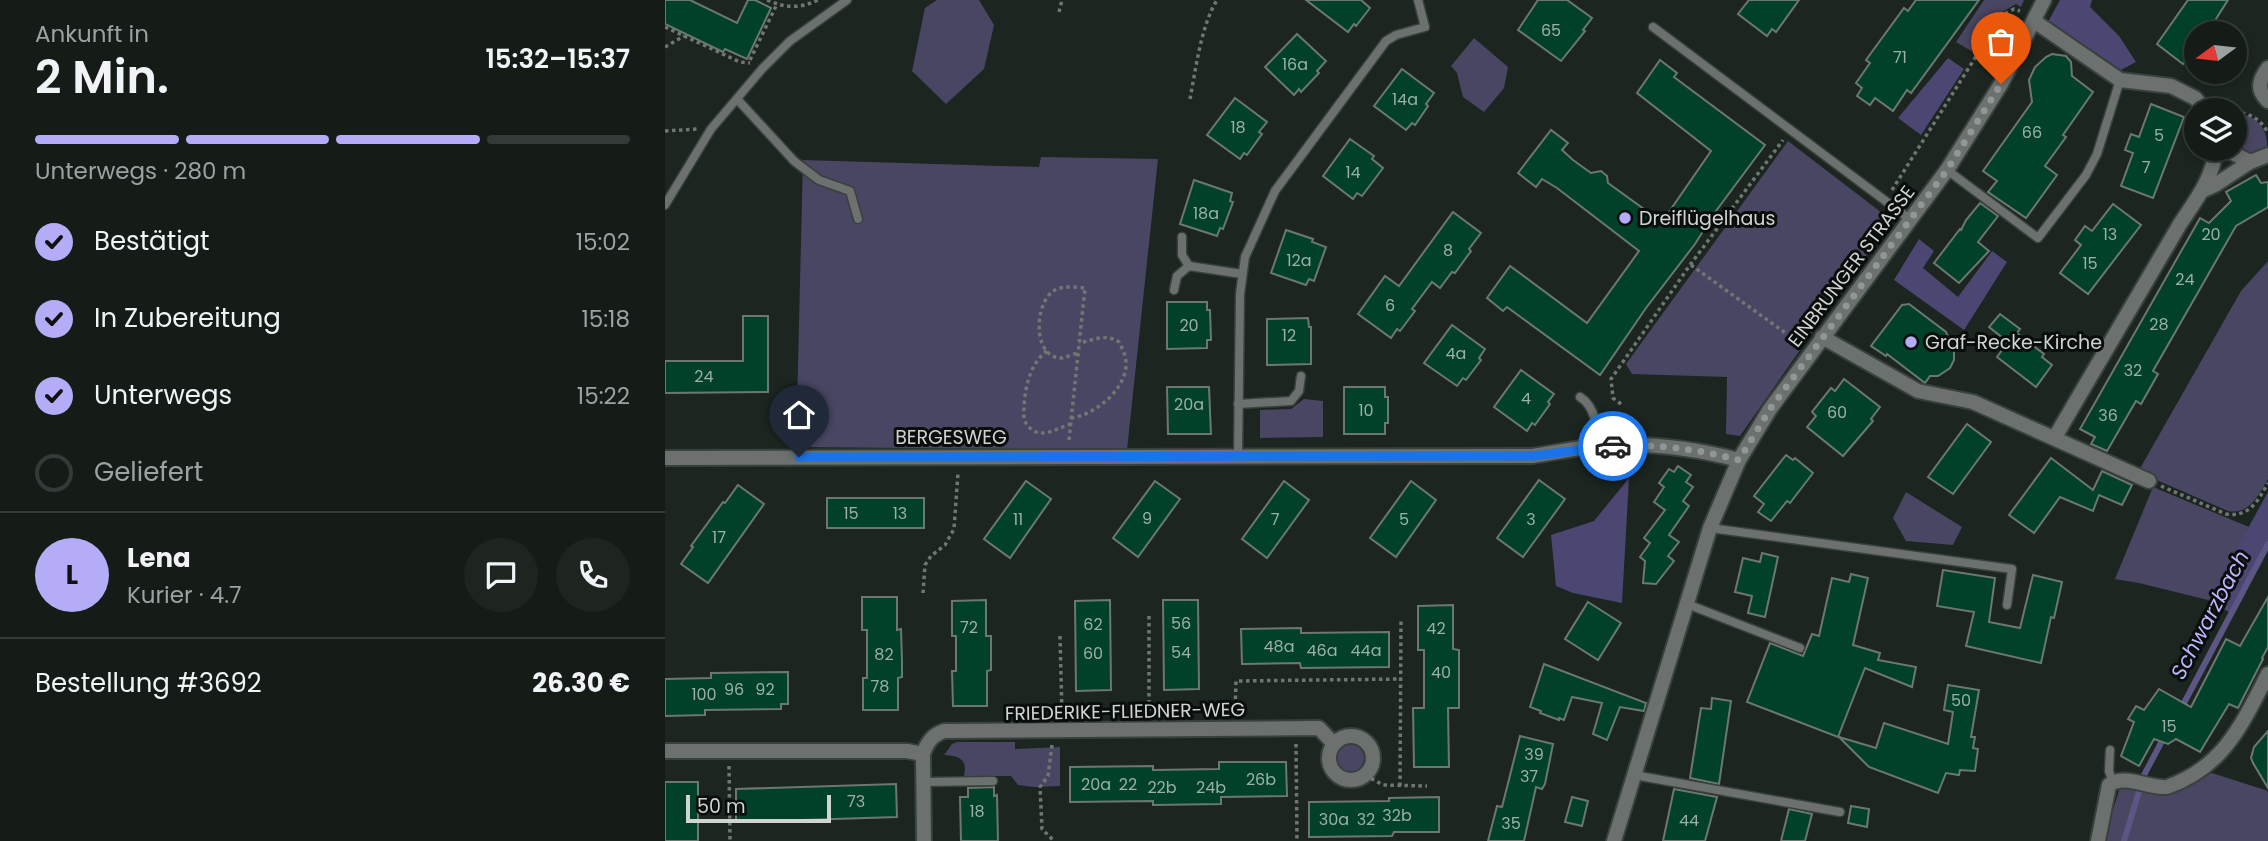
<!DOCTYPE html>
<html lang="de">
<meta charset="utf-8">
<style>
:root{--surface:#151c18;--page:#1e2521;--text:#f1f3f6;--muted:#9da1a2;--line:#343a37;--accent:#b5acf8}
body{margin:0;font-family:Poppins,sans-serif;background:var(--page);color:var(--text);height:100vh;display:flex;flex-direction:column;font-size:26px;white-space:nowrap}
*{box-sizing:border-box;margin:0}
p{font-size:23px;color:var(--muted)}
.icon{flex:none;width:38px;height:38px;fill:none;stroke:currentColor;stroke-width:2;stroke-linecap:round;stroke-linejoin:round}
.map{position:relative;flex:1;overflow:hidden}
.panel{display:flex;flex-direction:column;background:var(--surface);width:665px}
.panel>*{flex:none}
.needle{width:46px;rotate:255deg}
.buttons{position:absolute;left:1519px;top:21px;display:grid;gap:14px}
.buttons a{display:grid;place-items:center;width:63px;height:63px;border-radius:50%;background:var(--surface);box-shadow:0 4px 10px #0003,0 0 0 2px var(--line);font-size:35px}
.scale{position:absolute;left:21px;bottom:18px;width:145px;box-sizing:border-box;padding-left:7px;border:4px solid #d0d5d2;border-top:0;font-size:19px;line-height:24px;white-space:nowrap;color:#d0d5d2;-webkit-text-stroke:5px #090d0b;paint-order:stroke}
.pin{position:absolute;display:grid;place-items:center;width:60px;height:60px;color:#fff;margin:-72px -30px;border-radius:50% 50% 50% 0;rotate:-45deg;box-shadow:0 0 7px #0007}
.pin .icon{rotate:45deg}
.courier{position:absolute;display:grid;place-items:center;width:70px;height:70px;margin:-35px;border:5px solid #1a73e8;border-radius:50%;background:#fff;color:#222;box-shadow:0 2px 9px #0007}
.headline em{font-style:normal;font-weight:600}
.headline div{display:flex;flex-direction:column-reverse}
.headline{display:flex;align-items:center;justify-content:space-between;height:119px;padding:0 35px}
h1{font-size:46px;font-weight:600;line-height:52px}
.bar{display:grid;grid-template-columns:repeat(4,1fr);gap:10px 7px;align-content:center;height:84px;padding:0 35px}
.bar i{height:9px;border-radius:5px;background:var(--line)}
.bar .selected{background:var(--accent)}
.bar p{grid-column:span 4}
.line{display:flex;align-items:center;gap:18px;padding:0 35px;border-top:2px solid var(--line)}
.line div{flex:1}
.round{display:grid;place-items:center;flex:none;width:74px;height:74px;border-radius:37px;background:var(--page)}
ol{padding:0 35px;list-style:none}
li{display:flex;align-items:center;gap:21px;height:77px}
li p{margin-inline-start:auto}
li .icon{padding:7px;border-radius:50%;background:var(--accent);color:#111;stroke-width:4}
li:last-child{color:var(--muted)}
li i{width:38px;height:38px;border:4px solid var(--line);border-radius:50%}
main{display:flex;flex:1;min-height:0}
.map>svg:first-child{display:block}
.green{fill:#494664}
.forest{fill:#4c4672}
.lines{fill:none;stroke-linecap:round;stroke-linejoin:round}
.stream{stroke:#5c5684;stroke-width:6}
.building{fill:#01412a;stroke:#6d7772;stroke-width:2}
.service-casing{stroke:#39413c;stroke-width:11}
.minor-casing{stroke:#39413c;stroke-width:18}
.tertiary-casing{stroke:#39413c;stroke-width:18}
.path{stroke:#707773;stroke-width:3.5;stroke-dasharray:3.5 3.5;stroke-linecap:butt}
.service{stroke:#6c706e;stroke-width:8}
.minor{stroke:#6c706e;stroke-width:14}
.tertiary{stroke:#6c706e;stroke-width:14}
.done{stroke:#919794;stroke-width:7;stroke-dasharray:0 12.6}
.route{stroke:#1a73e8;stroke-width:9}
.poi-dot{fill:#b5acf8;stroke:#090d0b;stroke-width:2.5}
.labels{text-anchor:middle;stroke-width:6;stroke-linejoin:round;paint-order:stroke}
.number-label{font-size:16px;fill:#9cb0a8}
.poi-label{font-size:19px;fill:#d0d5d2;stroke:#090d0b;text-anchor:start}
.street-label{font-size:19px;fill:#d0d5d2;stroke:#090d0b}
.water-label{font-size:21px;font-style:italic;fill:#beb5ff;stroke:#090d0b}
</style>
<main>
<section class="panel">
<div class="headline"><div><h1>2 Min.</h1><p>Ankunft in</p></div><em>15:32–15:37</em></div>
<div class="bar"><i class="selected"></i><i class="selected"></i><i class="selected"></i><i></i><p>Unterwegs · 280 m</p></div>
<ol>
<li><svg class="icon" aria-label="check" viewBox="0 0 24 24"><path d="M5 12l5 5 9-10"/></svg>Bestätigt<p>15:02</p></li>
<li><svg class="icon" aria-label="check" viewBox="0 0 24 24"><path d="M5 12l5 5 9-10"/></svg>In Zubereitung<p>15:18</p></li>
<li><svg class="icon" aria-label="check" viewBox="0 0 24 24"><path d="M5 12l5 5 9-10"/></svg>Unterwegs<p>15:22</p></li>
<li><i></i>Geliefert</li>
</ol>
<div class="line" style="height:126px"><b class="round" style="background:var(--accent);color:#111">L</b><div><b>Lena</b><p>Kurier · 4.7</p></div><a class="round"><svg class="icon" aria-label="chat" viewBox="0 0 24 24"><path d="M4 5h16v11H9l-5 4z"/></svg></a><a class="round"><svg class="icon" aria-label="phone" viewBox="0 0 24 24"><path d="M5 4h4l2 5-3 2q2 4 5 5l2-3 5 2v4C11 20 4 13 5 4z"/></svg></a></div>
<div class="line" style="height:91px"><div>Bestellung #3692</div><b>26.30 €</b></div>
</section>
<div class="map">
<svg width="1603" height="841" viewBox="0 0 1603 841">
<rect width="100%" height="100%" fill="#1c2520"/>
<g class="green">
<path d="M272,0H314L329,25L319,69L281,104L247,71L260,8Z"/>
<path d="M1319,0H1359L1356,7L1351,4L1334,14L1308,52L1291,42Z"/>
<path d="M809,38L843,67L839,88L819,112L798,97L792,73L786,66Z"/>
<path d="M1570,113C1589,114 1603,127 1602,147C1592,155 1581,153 1570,148Z"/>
<path d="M1123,141L1217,213L1221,227L1075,436L1061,434L1062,377L967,374L961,364Z"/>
<path d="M376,157L493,159L462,450L131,447L138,160L374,167Z"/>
<path d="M1603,261V479C1593,495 1585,515 1563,511L1473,472L1576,291Z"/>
<path d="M639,399L658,401V437L595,438V410L626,409Z"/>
<path d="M1488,487L1584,527L1543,600L1474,583L1450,579Z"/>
<path d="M1241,492L1297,527L1288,545L1241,541L1228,518Z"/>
<path d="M292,742H350V749L395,747V786L369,787L353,785L346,776H299C303,758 293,756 279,755L287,744Z"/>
<circle cx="685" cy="758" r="14"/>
<path d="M1547,773L1603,791V841H1438L1455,788C1491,795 1514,787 1547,773Z"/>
</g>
<g class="forest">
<path d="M1395,0H1427L1425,7L1454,36L1471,62L1456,70L1383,22Z"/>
<path d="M1283,58L1299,69L1256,135L1233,118Z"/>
<path d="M1254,239L1269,251L1258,268L1293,297L1327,251L1342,262L1299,330L1229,280Z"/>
<path d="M964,478L957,603L908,593L891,586L886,535L929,521Z"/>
<path d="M1603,492V540L1564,612L1543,600Z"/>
</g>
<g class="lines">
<g class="stream">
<path d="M1519,703L1603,544"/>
<path d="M1459,841L1479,775L1497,741"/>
</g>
</g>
<g class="building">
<path d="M0,0H25L72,23L83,0H90L106,8L82,59L60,49L58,52L0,24Z"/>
<path d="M641,0H696L705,8L691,26L689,24L683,32Z"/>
<path d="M873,0H902L927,18L918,30L920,31L896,61L853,30Z"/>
<path d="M1084,0H1134L1111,32L1107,29L1102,36L1073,14Z"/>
<path d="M1251,0H1314L1246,93L1242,90L1228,111L1210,98L1205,105L1192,96L1197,88L1191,83L1205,63L1201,60L1239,8L1243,11Z"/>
<path d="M1523,0H1563L1542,33H1531V47L1518,64L1492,44Z"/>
<path d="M632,34L661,61L652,71L654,73L636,92L634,89L629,95L600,67Z"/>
<path d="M1387,54L1401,56L1406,62L1407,76L1428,92L1398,135L1401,137L1380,166L1392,175L1361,218L1323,192L1332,181L1318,171L1367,102L1364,80L1370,67L1381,57Z"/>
<path d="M995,60L1012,73L1009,77L1100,145L1051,211L1030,244L981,308L935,375L842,307L838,311L822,298L845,266L922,323L974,251L892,188L877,179L871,187L853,173L886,130L903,143L897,150L908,160L926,173L936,171L942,176L943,183L997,222L1046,151L972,93Z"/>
<path d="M737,69L769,93L761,104L763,106L750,125L747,123L741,130L709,106Z"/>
<path d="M570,98L602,122L594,132L597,134L582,155L579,153L575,159L542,135Z"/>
<path d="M1486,104L1519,117L1488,198L1456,186L1468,153L1460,150L1466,134L1474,137Z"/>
<path d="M685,139L709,156L707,159L718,168L697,196L692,193L688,199L658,176Z"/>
<path d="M1591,175L1596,183L1603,182V207L1571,226L1488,371L1493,374L1476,404L1471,401L1442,451L1426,444L1430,437L1415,429L1535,218L1544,223L1566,201L1561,192Z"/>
<path d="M529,180L567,193L565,201L568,202L558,229L555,228L552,236L515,224Z"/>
<path d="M1315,203L1333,216L1313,242L1324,251L1294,283L1269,263L1295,229L1296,230L1301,220Z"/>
<path d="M1448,204L1476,225L1423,294L1395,273L1416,245L1410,240L1420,226L1427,231Z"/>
<path d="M788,212L816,233L804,249L806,251L790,273L787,272L775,288L767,282L747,309L750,311L735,331L732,329L726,338L693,314L720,276L734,286Z"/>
<path d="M621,230L648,239L647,242L661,247L649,281L644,279L641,285L606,273Z"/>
<path d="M502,302H542V310H545L546,340H542V348L502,349Z"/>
<path d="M1244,304L1281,332L1289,352V360L1285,368L1273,376H1265L1260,383L1222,354L1221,356L1206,346L1237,305Z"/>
<path d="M1335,314L1355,329L1352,333L1379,354L1377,357L1387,365L1371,387L1332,357L1343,342L1324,327Z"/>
<path d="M78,316H103V392L0,393V361H78Z"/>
<path d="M643,318L644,327H646V364L602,365V319Z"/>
<path d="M787,325L820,349L814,358L816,360L801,380L798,378L792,386L759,363Z"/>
<path d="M856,370L889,394L883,402L885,404L870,425L867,423L862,431L829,407Z"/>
<path d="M1179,379L1215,407L1206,419L1208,421L1178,456L1142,427L1151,416L1147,412L1166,388L1170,391Z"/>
<path d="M502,387H544L546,434H503Z"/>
<path d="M679,387H720V397H723V423H720V434H679Z"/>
<path d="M1302,424L1326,442L1288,494L1263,477Z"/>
<path d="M1121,455L1128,460L1130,458L1148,473L1125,503L1122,501L1106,521L1093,512L1099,504L1089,496Z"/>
<path d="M1386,458L1428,490L1437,471L1467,485L1457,505L1434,495L1428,511L1395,497L1369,533L1344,515Z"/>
<path d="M1013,466L1026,475L1021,482L1028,487L1018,501L1024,506L1004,535L1014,542L1003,556L1009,561L991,584L978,583L980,561L975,557L985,543L979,538L1000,510L989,502L999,487L994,483L1004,469L1009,472Z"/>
<path d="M874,480L900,499L858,557L832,538Z"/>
<path d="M361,481L386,499L345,558L319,539Z"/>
<path d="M490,481L515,499L473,557L448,538Z"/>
<path d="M619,481L644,500L602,558L577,539Z"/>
<path d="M746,481L771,500L731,557L705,538Z"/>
<path d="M73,485L99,504L43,583L16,564L28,547L26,546L58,502L60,503Z"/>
<rect x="162" y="498" width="97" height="30"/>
<path d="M1097,553L1113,557L1100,617L1083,613L1087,596L1070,592L1078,558L1095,562Z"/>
<path d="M1278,570L1330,578L1324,622L1355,628L1368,575L1397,582L1389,618L1386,617L1376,663L1301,646L1309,612L1272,606Z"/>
<path d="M1186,574L1203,578L1188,645L1215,653L1213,660L1251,667L1247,687L1200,668L1173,737L1082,702L1105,643L1138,656L1147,634L1154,636L1167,578L1184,582Z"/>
<path d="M197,597H232V630L236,629L237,661V677L233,678V710H198V678H202V630H197Z"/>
<path d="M1603,597V647L1597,658L1598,659L1573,708L1564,704L1535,752L1511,739L1503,744L1489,739L1474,766L1456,756L1469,722L1463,719L1471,706L1479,710L1494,689L1526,707L1561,639L1575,646Z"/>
<path d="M321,600V636H326V670L322,671V706H288L287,671H291V636H287V601Z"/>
<path d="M445,600L446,690L411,691L410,601Z"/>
<path d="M498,600H533L534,689L499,690Z"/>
<path d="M923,602L956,623L933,660L900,639Z"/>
<path d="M788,605V649L794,650V708H783L784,767H749L748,708H759V650H753V606Z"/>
<path d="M636,628V633L724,632V667L636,668L635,663L577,664L576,629Z"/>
<path d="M879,664L981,703L979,711L955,707L942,740L928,734L937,703L907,697L899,720L894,718V720L875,713L876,711L865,707Z"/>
<path d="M123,672V704H116V709L40,710V715L0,716V679L46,678V673Z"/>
<path d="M1283,685L1314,690L1306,737H1310L1308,748L1313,749L1310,771L1295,770L1294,775L1281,773L1273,793L1204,767L1174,737L1211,748L1219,723L1283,744L1288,712L1279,710Z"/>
<path d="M1047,698L1066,701L1054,784L1025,778L1036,708L1046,709Z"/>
<path d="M1603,731V788L1588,763L1586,758L1589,747Z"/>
<path d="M855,736L888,744L880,784L877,789L871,787L859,841H823L832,806L837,807Z"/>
<path d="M554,762H621L622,796L556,797V804L488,805V801L405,802V767L488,766V770L554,769Z"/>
<rect x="0" y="782" width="33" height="59"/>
<path d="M231,784L232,817L71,822V789Z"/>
<path d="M329,787V796L332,795L333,841H296L295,797H303V788Z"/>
<path d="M1009,789L1052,797L1040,841H998Z"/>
<path d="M774,797V832H729L727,836L644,837V802L724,801V798Z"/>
<path d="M907,797L923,801L917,826L900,822Z"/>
<path d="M1186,806L1204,809L1202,827L1183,823Z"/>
<path d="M1124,809L1147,814L1140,841H1116Z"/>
</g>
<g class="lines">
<g class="service-casing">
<g id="service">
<path d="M988,27L1246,220"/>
<path d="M72,99L129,161L154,180L185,191L193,219"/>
<path d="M1282,170L1373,238L1421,175L1432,154L1455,80"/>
<path d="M0,205L46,129L97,69L125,41L182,0"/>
<path d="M517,237V255L524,266"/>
<path d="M509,290L512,276L524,266L577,274"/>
<path d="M915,397C931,407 932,428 933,446"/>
<path d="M573,404L626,401L634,391L636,376"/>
<path d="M573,456L575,294L580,257L610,191L721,41L731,35L760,27L753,0"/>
<path d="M1045,528L1347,569L1342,605"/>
<path d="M1022,604L1135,648"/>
<path d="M1445,750L1444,771L1448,782"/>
<path d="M969,775L1175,812"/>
<path d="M258,782L328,781"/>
</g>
</g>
<g class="minor-casing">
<g id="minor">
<path d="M1369,21L1455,80L1506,86L1530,98L1540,110"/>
<path d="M1603,68C1594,80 1591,90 1603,101"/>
<path d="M1560,149L1585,162L1603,155"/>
<path d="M1539,190L1550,185L1585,162"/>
<path d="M1157,337L1253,391L1308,402L1484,481"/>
<path d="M1390,437L1515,224C1531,200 1548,178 1551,149"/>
<path d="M0,458L867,456C888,453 910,448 932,446C979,442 1028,448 1074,460"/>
<circle cx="686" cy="758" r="22"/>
<path d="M0,751H242L258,754"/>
<path d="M259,841L258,754C262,743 267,735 279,731L654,728L669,744"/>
<path d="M1433,841L1444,785C1460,773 1484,789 1502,787C1559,767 1577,724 1603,674"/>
</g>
</g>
<g class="tertiary-casing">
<path id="tertiary" d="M949,841L1045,528L1074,460L1105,409L1282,170L1336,84L1379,0"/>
</g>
<g class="path">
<path d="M102,0C120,8 135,9 153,0"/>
<path d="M394,12L397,0"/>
<path d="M0,27L75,62L85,63"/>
<path d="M0,47L19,36"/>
<path d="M85,60L112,4"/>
<path d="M525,99C531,68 536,26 552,0"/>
<path d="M1570,111C1585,114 1595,118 1603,133"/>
<path d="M0,131L33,129"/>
<path d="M1227,190L1337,15L1349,9L1355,11"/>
<path d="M1026,265L1133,342"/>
<path d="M382,351C362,365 358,398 359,420C372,443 387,430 406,424"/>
<path d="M956,404L948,398L946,379L1025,265L1118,140"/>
<path d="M406,418C430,415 462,389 461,363C461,355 457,348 454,342C440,333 429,340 414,343"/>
<path d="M404,440L420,288C411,287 395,285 387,292C368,308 369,359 397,358C402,357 408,354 413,353"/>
<path d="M1496,486L1561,514C1585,517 1592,502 1603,483"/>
<path d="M258,593L260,565L266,556L280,545L289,529L293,473"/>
<path d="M484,616V716"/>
<path d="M395,636L397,714"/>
<path d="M570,713L571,681L736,679"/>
<path d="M631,744L632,841"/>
<path d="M387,745L383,776L375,787L377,829L389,841"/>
<path d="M64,766L65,841"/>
<path d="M700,775L718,785L762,786"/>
<path d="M735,786L736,621"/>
</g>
<use href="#service" class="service"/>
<use href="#minor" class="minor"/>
<use href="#tertiary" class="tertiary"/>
</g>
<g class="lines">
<path class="done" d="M948,446C990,444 1033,449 1074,460L1105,409L1282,170L1336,84"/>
<path class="route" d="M134,457L867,456L948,446"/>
</g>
<g class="poi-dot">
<circle cx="960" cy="218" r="7"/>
<circle cx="1246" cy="342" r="7"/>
</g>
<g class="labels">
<g class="number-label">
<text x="886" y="36">65</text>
<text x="1235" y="63">71</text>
<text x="630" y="70">16a</text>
<text x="740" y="105">14a</text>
<text x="573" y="133">18</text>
<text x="1367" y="138">66</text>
<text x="1494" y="141">5</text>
<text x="1481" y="173">7</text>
<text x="688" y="178">14</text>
<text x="541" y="219">18a</text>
<text x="1445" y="240">13</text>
<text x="1546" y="240">20</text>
<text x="783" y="256">8</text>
<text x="634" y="266">12a</text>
<text x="1425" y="269">15</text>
<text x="1520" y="285">24</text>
<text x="725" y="311">6</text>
<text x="1494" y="330">28</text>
<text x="524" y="331">20</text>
<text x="624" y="341">12</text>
<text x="791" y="359">4a</text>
<text x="1468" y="376">32</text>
<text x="39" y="382">24</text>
<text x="861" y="404">4</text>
<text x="524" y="410">20a</text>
<text x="701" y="416">10</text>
<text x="1172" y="418">60</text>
<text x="1443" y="421">36</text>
<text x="186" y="519">15</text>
<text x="235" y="519">13</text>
<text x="482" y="524">9</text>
<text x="353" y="525">11</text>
<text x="610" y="525">7</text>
<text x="739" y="525">5</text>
<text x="866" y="525">3</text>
<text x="54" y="543">17</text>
<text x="516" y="629">56</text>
<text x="428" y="630">62</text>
<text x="304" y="633">72</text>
<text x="771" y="634">42</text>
<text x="614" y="652">48a</text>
<text x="657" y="656">46a</text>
<text x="701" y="656">44a</text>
<text x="516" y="658">54</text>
<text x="428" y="659">60</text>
<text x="219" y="660">82</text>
<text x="776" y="678">40</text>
<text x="215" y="692">78</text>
<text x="69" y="695">96</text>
<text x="100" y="695">92</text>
<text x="39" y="700">100</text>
<text x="1296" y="706">50</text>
<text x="1504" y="732">15</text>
<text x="869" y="760">39</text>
<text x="864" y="782">37</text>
<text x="596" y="785">26b</text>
<text x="431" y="790">20a</text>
<text x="463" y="790">22</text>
<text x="497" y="793">22b</text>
<text x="546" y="793">24b</text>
<text x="191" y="807">73</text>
<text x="312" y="817">18</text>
<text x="732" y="821">32b</text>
<text x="669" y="825">30a</text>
<text x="701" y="825">32</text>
<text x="1024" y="826">44</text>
<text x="846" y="829">35</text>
</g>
<g class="poi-label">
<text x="974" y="225">Dreiflügelhaus</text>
<text x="1260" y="349">Graf-Recke-Kirche</text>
</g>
<g class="street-label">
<text transform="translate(1186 266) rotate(-53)" y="7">EINBRUNGER STRASSE</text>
<text x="286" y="444">BERGESWEG</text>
<text transform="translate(460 711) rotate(-1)" y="7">FRIEDERIKE-FLIEDNER-WEG</text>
</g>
<g class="water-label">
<text transform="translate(1545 615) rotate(-62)" y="7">Schwarzbach</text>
</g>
</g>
</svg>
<div class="buttons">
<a><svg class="needle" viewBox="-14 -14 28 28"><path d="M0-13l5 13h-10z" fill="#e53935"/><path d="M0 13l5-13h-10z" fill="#9da1a2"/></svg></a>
<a><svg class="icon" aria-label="layers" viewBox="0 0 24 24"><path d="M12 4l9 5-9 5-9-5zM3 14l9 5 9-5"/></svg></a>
</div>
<div class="scale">50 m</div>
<div class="pin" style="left:1336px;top:84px;background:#ea580c"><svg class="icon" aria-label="bag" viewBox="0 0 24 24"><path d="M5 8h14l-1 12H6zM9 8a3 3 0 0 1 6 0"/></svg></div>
<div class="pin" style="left:134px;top:457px;background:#1f2937"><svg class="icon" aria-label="home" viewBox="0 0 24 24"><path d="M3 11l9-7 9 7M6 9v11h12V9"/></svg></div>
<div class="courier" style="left:948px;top:446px"><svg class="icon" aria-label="car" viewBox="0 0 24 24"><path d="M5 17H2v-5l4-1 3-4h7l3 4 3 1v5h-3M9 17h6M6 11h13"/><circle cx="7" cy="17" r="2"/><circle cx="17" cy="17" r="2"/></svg></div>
</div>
</main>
